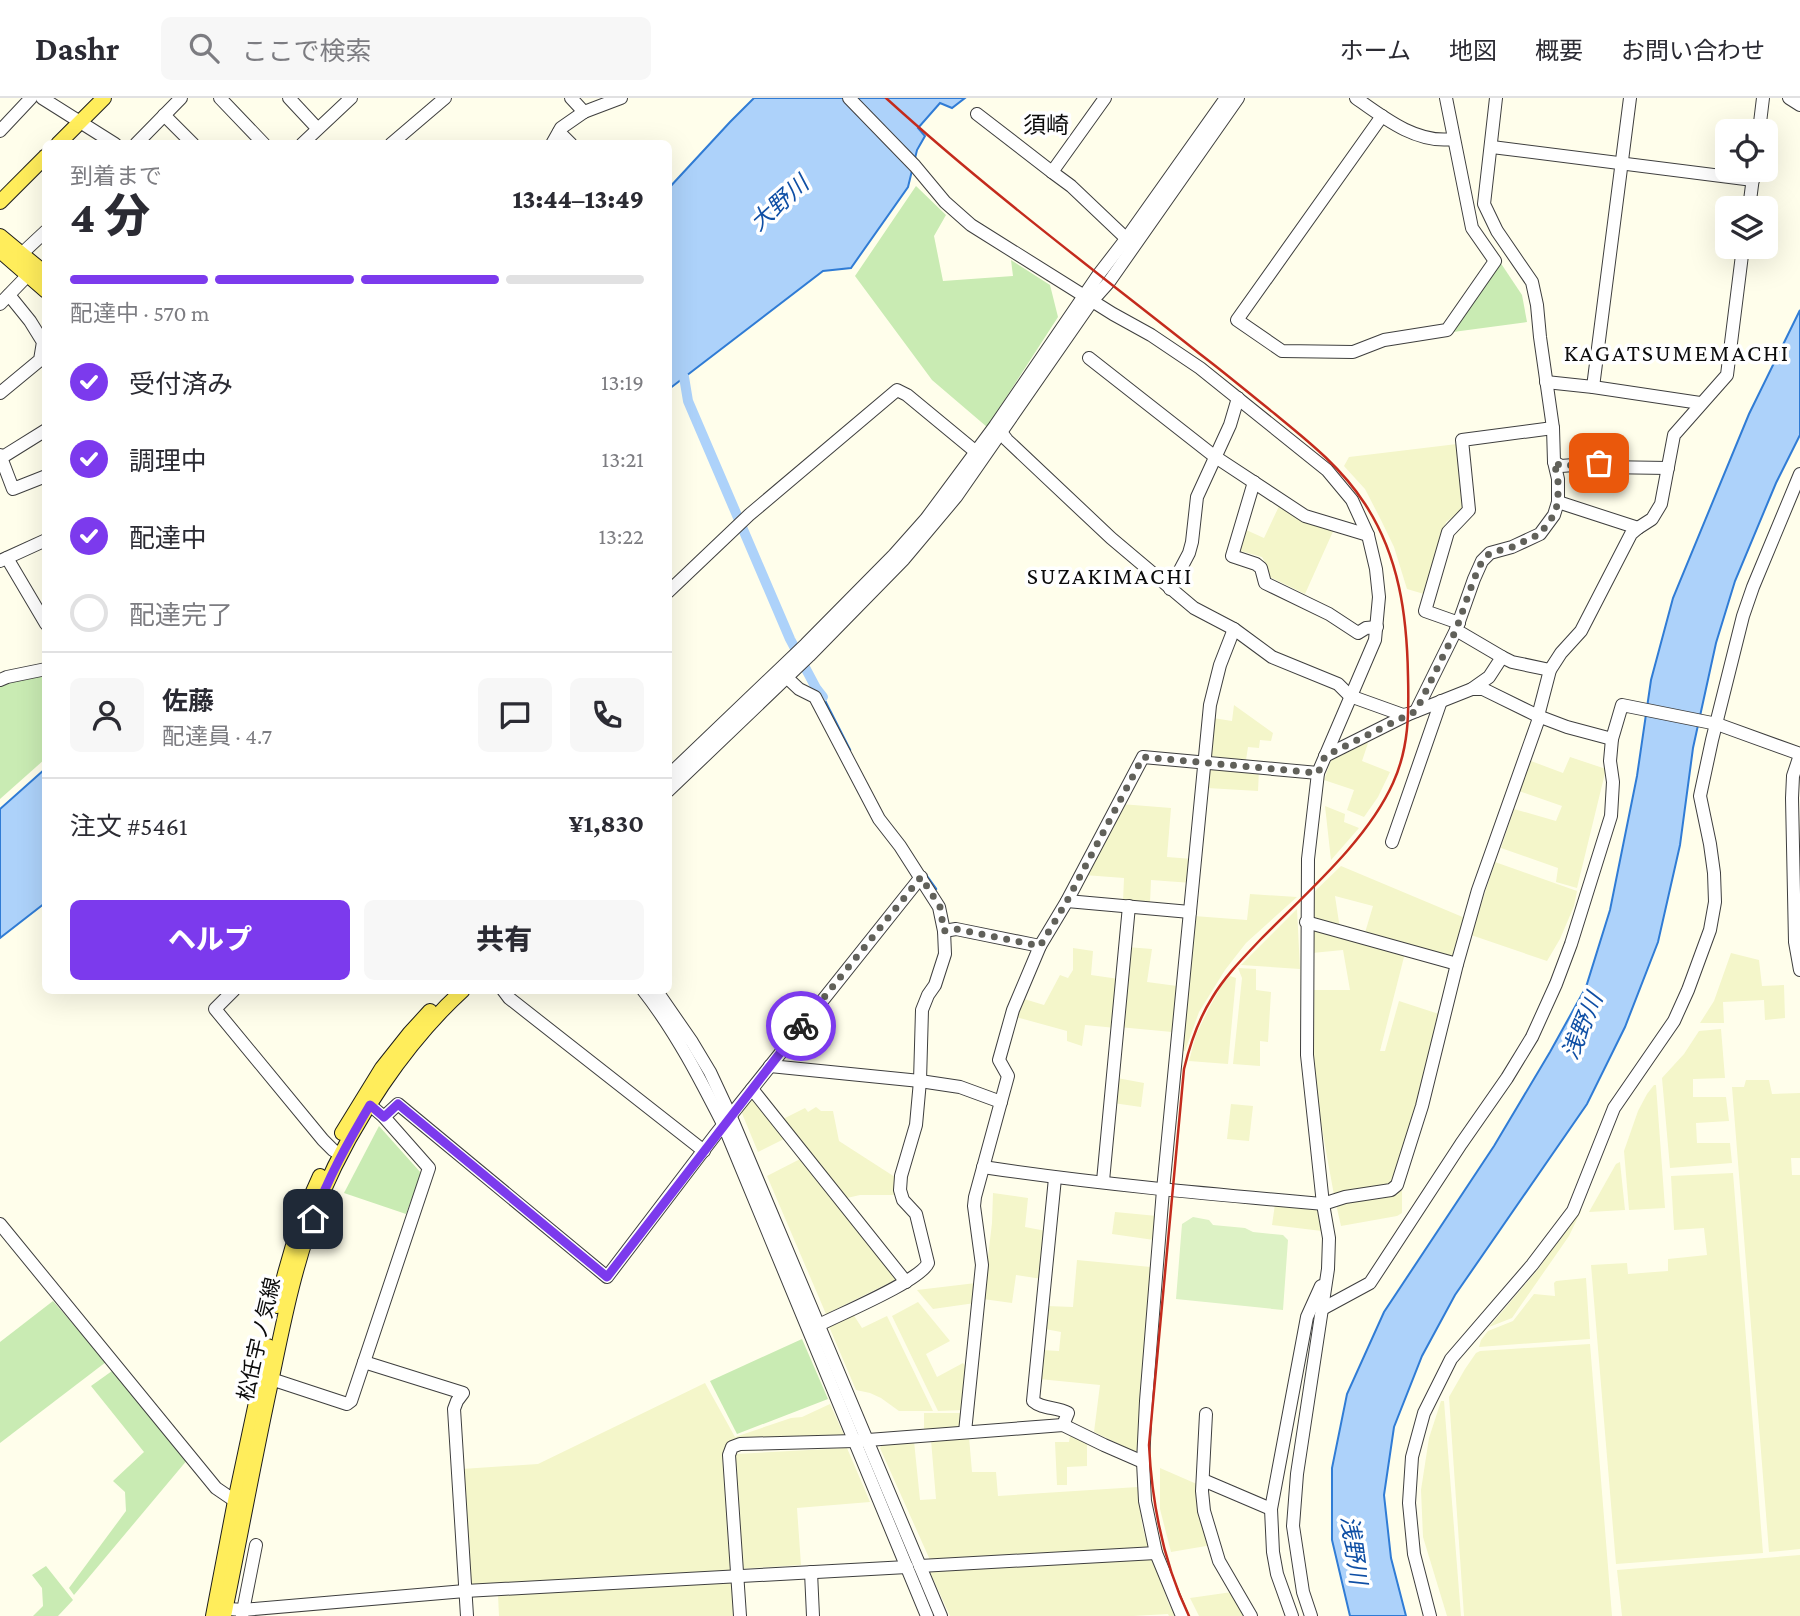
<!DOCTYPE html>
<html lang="ja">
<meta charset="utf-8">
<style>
:root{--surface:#fff;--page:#f7f7f7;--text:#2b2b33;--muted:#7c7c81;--line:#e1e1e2;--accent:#7c3aed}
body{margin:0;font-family:"Crimson Pro","Noto Sans JP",serif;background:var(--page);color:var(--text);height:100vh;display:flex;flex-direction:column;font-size:26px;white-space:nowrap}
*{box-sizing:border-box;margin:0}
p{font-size:23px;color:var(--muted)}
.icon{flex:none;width:38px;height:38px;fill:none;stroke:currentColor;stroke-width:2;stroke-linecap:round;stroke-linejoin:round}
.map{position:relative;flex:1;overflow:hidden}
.panel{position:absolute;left:42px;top:42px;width:630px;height:854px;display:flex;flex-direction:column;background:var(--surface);border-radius:10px;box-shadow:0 7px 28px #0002}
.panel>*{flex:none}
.buttons{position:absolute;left:1715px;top:21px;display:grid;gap:14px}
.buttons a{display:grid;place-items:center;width:63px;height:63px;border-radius:10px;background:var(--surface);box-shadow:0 7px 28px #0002;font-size:35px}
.pin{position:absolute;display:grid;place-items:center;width:60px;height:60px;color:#fff;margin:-30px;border-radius:14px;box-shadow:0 4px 10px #0006}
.courier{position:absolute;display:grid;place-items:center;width:70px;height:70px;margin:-35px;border:5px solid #7c3aed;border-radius:50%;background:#fff;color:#222;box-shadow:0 2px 9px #0007}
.summary em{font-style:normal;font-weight:800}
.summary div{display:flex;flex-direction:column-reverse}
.summary{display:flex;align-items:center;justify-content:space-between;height:119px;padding:0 28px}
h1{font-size:46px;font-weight:800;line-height:52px}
.bar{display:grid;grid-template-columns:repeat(4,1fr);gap:10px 7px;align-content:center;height:84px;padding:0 28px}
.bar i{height:9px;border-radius:5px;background:var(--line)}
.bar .active{background:var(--accent)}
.bar p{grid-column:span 4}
.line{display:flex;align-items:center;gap:18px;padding:0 28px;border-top:2px solid var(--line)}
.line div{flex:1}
.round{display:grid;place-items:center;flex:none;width:74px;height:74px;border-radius:10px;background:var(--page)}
ol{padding:0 28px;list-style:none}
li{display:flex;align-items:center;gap:21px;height:77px}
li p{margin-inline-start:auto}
li .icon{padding:7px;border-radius:50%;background:var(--accent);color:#fff;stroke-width:4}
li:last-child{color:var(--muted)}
li i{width:38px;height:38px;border:4px solid var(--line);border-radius:50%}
.primary-button{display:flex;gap:14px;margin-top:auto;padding:14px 28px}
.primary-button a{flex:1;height:80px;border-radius:10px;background:var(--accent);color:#fff;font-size:28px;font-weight:800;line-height:80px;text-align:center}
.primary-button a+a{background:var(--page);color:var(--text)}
header{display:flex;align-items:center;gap:42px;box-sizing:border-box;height:98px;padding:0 35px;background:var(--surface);border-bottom:2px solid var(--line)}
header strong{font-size:33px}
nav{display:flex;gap:38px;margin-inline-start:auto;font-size:24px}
.search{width:490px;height:63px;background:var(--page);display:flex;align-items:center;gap:18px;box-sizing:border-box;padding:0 24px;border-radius:10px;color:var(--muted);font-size:26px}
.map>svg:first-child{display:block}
.farmland{fill:#f4f6ca}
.green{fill:#c9ebb3}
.pitch{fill:#ddf2c5}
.water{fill:#add2fa;stroke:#307cd5;stroke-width:2}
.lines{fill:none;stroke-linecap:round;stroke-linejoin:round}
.stream{stroke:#307cd5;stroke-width:2.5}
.canal{stroke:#add2fa;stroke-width:10}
.minor-casing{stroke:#3f3f3f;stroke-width:14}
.major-casing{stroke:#1d1d1d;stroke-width:16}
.minor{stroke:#fff;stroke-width:12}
.major{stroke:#ffed5b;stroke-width:14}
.rail{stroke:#c42b1d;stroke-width:2.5}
.done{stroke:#61615a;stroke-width:7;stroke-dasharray:0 12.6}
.route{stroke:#7c3aed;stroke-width:9}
.labels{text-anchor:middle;stroke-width:7;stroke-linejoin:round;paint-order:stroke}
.street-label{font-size:21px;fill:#0c0c0c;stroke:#fff}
.neighbourhood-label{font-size:23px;fill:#0c0c0c;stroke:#fff}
.water-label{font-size:23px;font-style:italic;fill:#0f4fa5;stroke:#fff}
.quarter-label{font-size:24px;letter-spacing:2px;fill:#0c0c0c;stroke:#fff}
</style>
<header>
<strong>Dashr</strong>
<div class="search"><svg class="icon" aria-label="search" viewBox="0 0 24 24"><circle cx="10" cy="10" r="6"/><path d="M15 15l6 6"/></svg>ここで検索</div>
<nav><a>ホーム</a><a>地図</a><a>概要</a><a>お問い合わせ</a></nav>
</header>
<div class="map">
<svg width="1800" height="1518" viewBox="0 0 1800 1518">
<rect width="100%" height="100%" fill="#fffeeb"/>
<g class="farmland">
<path d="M1457,346L1465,410L1446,424L1424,496L1407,491L1394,449L1381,422L1365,391L1344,368L1349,359Z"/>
<path d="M1281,404L1335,429L1305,496L1268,478L1266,466L1262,459L1237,452L1244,431L1264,440Z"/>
<path d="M1234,607L1273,635L1271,643L1260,642L1259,650L1248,649L1246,662L1209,658L1213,620L1232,623Z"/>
<path d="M1363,643L1368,645L1362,663L1390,674L1378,699L1364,719L1347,712L1354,692L1324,682L1333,657Z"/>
<path d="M1570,659L1606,671L1577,790L1556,784L1558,770L1501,750L1514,711L1556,723L1562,708L1519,693L1531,663L1563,675Z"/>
<path d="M1208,669L1259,672L1258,693L1207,690Z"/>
<path d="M1121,706L1171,710L1167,759L1193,761L1192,785L1151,782L1150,805L1123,804L1124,780L1084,777Z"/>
<path d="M1325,708L1345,716L1344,724L1359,730L1331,762Z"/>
<path d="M1495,764L1577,793L1574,808L1560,841L1547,863L1471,837Z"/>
<path d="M1341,768L1465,820L1455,860L1364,838L1373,808L1335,798L1340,831L1312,823V796Z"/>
<path d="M1250,796L1297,799L1246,845L1225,872L1199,914L1185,953H1181L1194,818L1247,822Z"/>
<path d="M1297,811L1300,871L1241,867Z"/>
<path d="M1311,830L1405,855L1380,953H1385L1399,903L1442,917L1393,1087L1334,1097L1316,998L1310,892H1350L1343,852L1312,855Z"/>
<path d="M1127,849L1152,851L1147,884L1177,888L1172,934L1119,929Z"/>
<path d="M1073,850L1093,853L1091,877L1119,881L1116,930L1085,927L1082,948L1067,943V933L1016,919L1021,900L1044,907L1060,877L1068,880L1073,872Z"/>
<path d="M1731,855L1759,862L1762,888L1784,887L1785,920L1765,922L1764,902L1723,904L1724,925H1700L1714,903Z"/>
<path d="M1238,870L1256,871V892L1271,894L1268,944L1260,943V968L1233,966L1242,880Z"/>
<path d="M1230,878L1236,880L1228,966L1189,963L1196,937L1208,912L1223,885Z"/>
<path d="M1721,931L1725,980L1693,981V999H1726L1729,1023L1696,1025L1697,1045H1730L1732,1065L1670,1070L1662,980L1684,956L1699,933Z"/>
<path d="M1117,980L1144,985L1141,1009L1113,1005Z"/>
<path d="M1746,982H1769L1772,996L1800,995V1060H1791L1792,1077H1800V1451L1769,1454L1732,989H1744Z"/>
<path d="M1654,987H1656L1665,1110L1629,1112L1624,1053L1638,1013L1647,996Z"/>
<path d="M753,996L788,1039L758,1054L741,1013Z"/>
<path d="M1231,1006L1253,1008L1249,1043L1227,1041Z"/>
<path d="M816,1009L821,1013H833L839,1043L898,1081L897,1097H860L847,1100L783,1021L805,1010L808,1014Z"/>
<path d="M804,1059L901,1179L826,1216L767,1078Z"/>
<path d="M1620,1064L1625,1112L1589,1114L1616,1066Z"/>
<path d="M1733,1075L1763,1455L1616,1466L1591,1167L1627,1165L1628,1176L1668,1173V1161L1707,1157L1704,1130L1674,1132L1671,1078Z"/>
<path d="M1402,1093V1115L1397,1118L1341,1128L1336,1106L1338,1104Z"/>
<path d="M993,1095L1028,1100L1025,1129L1046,1133L1042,1181L1016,1177L1012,1205L983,1201L992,1125Z"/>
<path d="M1275,1106L1319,1111L1322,1133L1272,1127Z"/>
<path d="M1578,1111H1580L1581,1113L1569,1138L1512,1220L1489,1229L1540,1169Z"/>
<path d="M1115,1114L1157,1118L1154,1142L1112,1136Z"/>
<path d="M1077,1162L1151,1169L1138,1352L1135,1354L1094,1334L1100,1287L1039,1281L1042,1252L1059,1253L1061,1234L1045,1231L1047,1208L1073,1209Z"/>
<path d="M1586,1180L1590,1241L1479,1249L1481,1242L1488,1233L1513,1223L1534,1196L1555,1198L1554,1185L1556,1183Z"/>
<path d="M976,1185L975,1205L933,1211L917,1192Z"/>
<path d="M918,1204L950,1243L926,1256L937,1279L963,1265L969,1273L964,1312L938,1313L892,1218Z"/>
<path d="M851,1213L862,1230L887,1218L933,1313H899L881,1300L870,1295L856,1292L828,1226Z"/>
<path d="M1590,1246L1612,1518H1464L1449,1299L1465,1271L1476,1255L1480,1253Z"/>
<path d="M705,1285L735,1339L791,1320L802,1319L830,1306L844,1337L731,1347L732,1473L468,1487L462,1371L538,1366Z"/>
<path d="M1441,1303H1444L1461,1518H1447L1423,1439L1421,1392L1429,1340Z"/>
<path d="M924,1315H964L959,1330L924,1333Z"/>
<path d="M1070,1338L1087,1345V1368L1067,1369V1387H1057L1055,1344H1069Z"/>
<path d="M969,1339L972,1374H996L998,1398L1138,1389L1142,1427L1148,1449L930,1462L880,1350L884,1344L914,1343L920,1402L936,1401L931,1342Z"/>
<path d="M847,1350L870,1404L797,1410L801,1467L738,1471L730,1361L736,1356Z"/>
<path d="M1160,1370L1199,1387L1212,1447L1171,1454L1160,1411Z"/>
<path d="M1151,1457L1168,1504L1175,1518H1169L1168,1516L1133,1518H950L930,1474L932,1469Z"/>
<path d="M1800,1457V1518H1622L1617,1472Z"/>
<path d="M733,1483L735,1518H499L498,1497Z"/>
<path d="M1232,1494L1247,1518H1199L1190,1500Z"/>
</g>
<g class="green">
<path d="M916,88L946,117L934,138L943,183L1013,178L1011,162L1050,187L1058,219L987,329L932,282L855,178Z"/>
<path d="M1500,164L1522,197L1527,224L1453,234Z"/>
<path d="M45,574V661L0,701V584Z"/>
<path d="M379,1028L421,1075L406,1116L344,1095Z"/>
<path d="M53,1203L106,1264L0,1345V1244Z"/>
<path d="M802,1241L828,1301L737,1336L710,1283Z"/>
<path d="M112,1273L188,1361L74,1497L69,1490L126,1413L125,1394L113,1383L144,1354L91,1288Z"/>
<path d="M46,1468L73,1502L58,1518H33L43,1508L42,1490L32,1477Z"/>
</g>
<path class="pitch" d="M1193,1119L1209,1122L1213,1127L1245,1130L1253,1134L1283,1137L1288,1142L1283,1212L1176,1201L1182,1126Z"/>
<g class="water">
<path d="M754,0H965L952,10L940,5L918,30L925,38L917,52L908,89L851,170L823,173L669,291L668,91L730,24Z"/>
<path d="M1800,212V337L1776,385L1735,483L1716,545L1693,650L1680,747L1658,844L1625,929L1587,1006L1455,1197L1422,1258L1394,1329L1384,1397L1391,1460L1406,1518H1350L1332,1442V1370L1347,1296L1384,1214L1494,1048L1550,954L1586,889L1610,812L1637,678L1651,582L1673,500L1749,316Z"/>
<path d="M45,671V805L0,840V711Z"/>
</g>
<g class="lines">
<g class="stream">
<path d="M823,599L850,652"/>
<path d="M926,777L936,791"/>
</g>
<path class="canal" d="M684,279L688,303L790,541L816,590L823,599"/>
<g class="minor-casing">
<g id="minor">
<path d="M42,0L115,46"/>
<path d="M220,0L264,46"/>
<path d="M289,0L317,30"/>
<path d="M571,0L584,14"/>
<path d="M849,0L915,68L945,104L971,127L1113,216L1151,237L1200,270L1327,372L1352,402L1368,437L1376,471L1379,499L1375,542L1318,675L1308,761L1307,957L1323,1106L1329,1140L1328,1171L1297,1376L1293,1428L1303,1494L1311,1518"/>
<path d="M1105,0L1052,74L1071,88L1131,145"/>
<path d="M1356,0C1384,20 1417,46 1453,41"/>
<path d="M1789,0L1800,7"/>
<path d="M977,16L1052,74"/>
<path d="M164,17L193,46"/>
<path d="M1382,18L1237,222L1282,253L1353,254L1384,242L1447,232L1495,163L1472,130L1446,0"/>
<path d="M0,33L31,0"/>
<path d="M1759,33L1763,0"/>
<path d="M559,34L571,46"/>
<path d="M136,46L181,0"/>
<path d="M302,46L351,0"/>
<path d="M391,46L445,0"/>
<path d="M552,46L561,30L584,14L621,0"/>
<path d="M1492,49L1753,82"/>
<path d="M1749,110L1754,72"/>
<path d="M16,161L46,133"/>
<path d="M0,206L28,177"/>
<path d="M1089,260L1214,358L1305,418L1368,437"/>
<path d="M1546,284L1593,289L1630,0"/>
<path d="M1593,289L1700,305"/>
<path d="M0,295L40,262L43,244L30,223L9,197"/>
<path d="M997,329L1007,342L1111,440L1194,510L1234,531L1272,559L1338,586L1350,598L1403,617L1408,616"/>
<path d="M0,357L13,391L46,378"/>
<path d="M1,360L46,332"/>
<path d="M1554,364L1561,368L1599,365L1602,369L1668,370"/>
<path d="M1254,384L1232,458L1256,466L1261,470L1265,485L1329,516L1358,535L1366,530L1377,529"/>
<path d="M1558,404L1638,430"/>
<path d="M7,460L46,526"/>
<path d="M0,463L46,442"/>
<path d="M1170,491L1189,455L1192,444L1197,399L1230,327L1238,300"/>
<path d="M668,494L749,417L897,292L907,297L976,354"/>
<path d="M1459,525L1425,513L1448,434L1469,412L1462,342L1553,330"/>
<path d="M1502,559L1512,564L1550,572"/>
<path d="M782,575L799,591L815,599L879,721L900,748L939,809L944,833L945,856L935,887L928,897L922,912L920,983L916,1027L901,1078L900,1092L903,1102L916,1116L928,1165C920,1183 840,1216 819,1227"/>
<path d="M0,582L7,579L46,571"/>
<path d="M1472,591H1483L1538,618L1567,629L1612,641"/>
<path d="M1416,613L1456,532"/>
<path d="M1800,657L1793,678L1792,700L1795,844L1800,872"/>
<path d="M1325,658L1409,616L1472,591L1489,579L1502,559L1456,532L1474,481L1482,463L1490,455L1512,449L1540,436L1554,417L1558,404V381L1554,364L1553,330L1540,239L1537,207L1532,184L1497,133L1484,106L1496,0"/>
<path d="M668,678L806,546L894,457L926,421L995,328L1099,176L1126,141L1226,0"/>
<path d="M668,693L809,558L904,461L956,399L1092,203L1109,184L1238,0"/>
<path d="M1392,744L1441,603"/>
<path d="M1067,803L1190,814"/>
<path d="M1306,824L1457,866"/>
<path d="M944,833L956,831L1040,848"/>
<path d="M234,892L215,911L323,1042L333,1052L340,1056"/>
<path d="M503,892L509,900L704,1053"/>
<path d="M643,892C676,934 700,981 724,1028L927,1518"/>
<path d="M656,892L692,944L710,974L731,1019L941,1518"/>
<path d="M770,968L920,983L960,989L1001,1004"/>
<path d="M752,991L906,1184"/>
<path d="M384,1019L398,1006L607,1179L716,1036L921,779"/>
<path d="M983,1069C1096,1086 1210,1096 1323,1106L1345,1099L1391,1092L1397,1087L1422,1008L1457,866L1478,792L1538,623V618L1550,572L1561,555L1581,533L1631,436L1638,430L1652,421L1661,406L1674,337L1727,277L1743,149"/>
<path d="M1055,1080L1033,1303C1042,1311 1057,1309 1068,1315L1063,1327"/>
<path d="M1103,1083L1129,808"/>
<path d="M0,1126L216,1390L235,1403L242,1405"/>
<path d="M1322,1211L1370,1185L1461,1046L1507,980L1532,939L1556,886L1571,846L1611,718L1613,684L1610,663L1612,641L1622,607L1717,626L1800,656"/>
<path d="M364,1264L463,1295L457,1303L454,1311L467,1518"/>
<path d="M262,1278L347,1306L351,1303L429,1070L384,1019L363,1001"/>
<path d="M1206,1316L1202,1393L1204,1413L1219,1463L1251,1518"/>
<path d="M965,1334L982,1167L974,1108L975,1099L1008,978L999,962L1013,912L1040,848L1067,803L1143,659L1318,675"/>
<path d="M1203,1382L1271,1411"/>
<path d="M920,1468L1156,1455"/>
<path d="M811,1474L813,1518"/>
<path d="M215,1510L243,1512L465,1493L907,1469"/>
<path d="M242,1518L256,1447"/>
<path d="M740,1518L729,1357L732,1349L740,1346L855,1343L1063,1327L1104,1347L1143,1364"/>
<path d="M1182,1518L1156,1455L1145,1403L1143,1364L1146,1303L1163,1092L1210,607L1220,567L1234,531"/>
<path d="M1292,1518L1277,1476L1273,1454L1271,1411L1307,1219L1321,1188"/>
<path d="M1430,1518L1414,1456L1409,1405L1412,1359L1424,1315L1451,1261L1532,1167L1573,1113L1614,1010L1674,923L1688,892L1710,832L1715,804L1714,775L1710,746L1700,698L1712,642L1743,518L1753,489L1800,376"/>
</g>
</g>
<g class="major-casing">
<g id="major">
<path d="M58,46L104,0"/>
<path d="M0,104L46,58"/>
<path d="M0,138L46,176"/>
<path d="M0,153L46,193"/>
<path d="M342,1035L382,970L409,936L430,913"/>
<path d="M277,1208C287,1163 300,1120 320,1078"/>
<path d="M213,1518L235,1403L268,1248"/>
<path d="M224,1518C240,1440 254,1362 271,1284C284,1220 297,1156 322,1096C353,1024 405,945 463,892"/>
</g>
</g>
<use href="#minor" class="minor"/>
<use href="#major" class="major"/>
<path class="rail" d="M886,0C986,91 1094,172 1200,256C1225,275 1250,296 1275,316C1308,343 1341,369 1365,406C1399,458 1407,517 1408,578C1409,615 1409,650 1393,685C1367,743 1306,795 1261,841C1244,859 1225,878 1212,900C1198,922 1190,946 1184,971L1149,1347C1152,1406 1163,1464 1189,1518"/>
</g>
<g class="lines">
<path class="done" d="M801,928L921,779L940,809L944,833L956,831L1040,848L1067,803L1143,659L1318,675L1325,658L1416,613L1456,532L1474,481L1482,463L1490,455L1512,449L1540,436L1554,417L1558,404V381L1554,364L1561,368L1599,365"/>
<path class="route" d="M313,1121C328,1080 348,1044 370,1007L384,1019L398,1006L607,1179L801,928"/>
</g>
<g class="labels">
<g class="street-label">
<text transform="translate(259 1241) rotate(-77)" y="7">松任宇ノ気線</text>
</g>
<g class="neighbourhood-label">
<text x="1046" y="35">須崎</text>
</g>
<g class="water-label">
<text transform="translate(779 105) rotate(-42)" y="8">大野川</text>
<text transform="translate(1582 928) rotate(-67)" y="8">浅野川</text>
<text transform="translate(1354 1452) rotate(82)" y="8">浅野川</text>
</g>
<g class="quarter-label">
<text x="1677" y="263">KAGATSUMEMACHI</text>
<text x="1110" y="486">SUZAKIMACHI</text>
</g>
</g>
</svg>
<div class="buttons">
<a><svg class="icon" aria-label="locate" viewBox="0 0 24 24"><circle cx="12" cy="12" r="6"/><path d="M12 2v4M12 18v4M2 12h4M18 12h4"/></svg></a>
<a><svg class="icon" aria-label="layers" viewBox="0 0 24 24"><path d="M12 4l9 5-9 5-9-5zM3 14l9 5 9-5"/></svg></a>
</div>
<div class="pin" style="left:1599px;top:365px;background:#ea580c"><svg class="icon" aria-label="bag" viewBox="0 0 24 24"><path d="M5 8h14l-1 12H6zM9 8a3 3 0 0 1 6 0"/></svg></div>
<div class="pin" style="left:313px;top:1121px;background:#1f2937"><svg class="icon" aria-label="home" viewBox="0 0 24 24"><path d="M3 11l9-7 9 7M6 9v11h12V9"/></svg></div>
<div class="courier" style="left:801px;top:928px"><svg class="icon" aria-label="bike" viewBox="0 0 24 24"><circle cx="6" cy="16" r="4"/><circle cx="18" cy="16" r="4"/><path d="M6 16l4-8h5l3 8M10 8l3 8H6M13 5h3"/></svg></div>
<section class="panel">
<div class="summary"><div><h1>4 分</h1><p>到着まで</p></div><em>13:44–13:49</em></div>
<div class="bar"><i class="active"></i><i class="active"></i><i class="active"></i><i></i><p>配達中 · 570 m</p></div>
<ol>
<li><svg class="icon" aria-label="check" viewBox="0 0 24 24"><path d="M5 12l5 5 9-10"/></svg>受付済み<p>13:19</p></li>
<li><svg class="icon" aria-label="check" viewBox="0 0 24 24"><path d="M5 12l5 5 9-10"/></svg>調理中<p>13:21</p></li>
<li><svg class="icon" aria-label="check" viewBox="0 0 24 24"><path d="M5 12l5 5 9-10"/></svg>配達中<p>13:22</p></li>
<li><i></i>配達完了</li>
</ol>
<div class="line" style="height:126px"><a class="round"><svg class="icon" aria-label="person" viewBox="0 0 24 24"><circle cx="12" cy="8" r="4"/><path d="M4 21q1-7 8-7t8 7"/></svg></a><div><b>佐藤</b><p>配達員 · 4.7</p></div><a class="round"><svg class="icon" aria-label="chat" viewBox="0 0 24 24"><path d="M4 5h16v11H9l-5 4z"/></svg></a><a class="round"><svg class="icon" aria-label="phone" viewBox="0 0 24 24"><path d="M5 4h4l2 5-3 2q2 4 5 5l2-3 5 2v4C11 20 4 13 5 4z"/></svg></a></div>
<div class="line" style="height:91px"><div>注文 #5461</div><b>¥1,830</b></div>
<div class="primary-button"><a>ヘルプ</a><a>共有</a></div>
</section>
</div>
